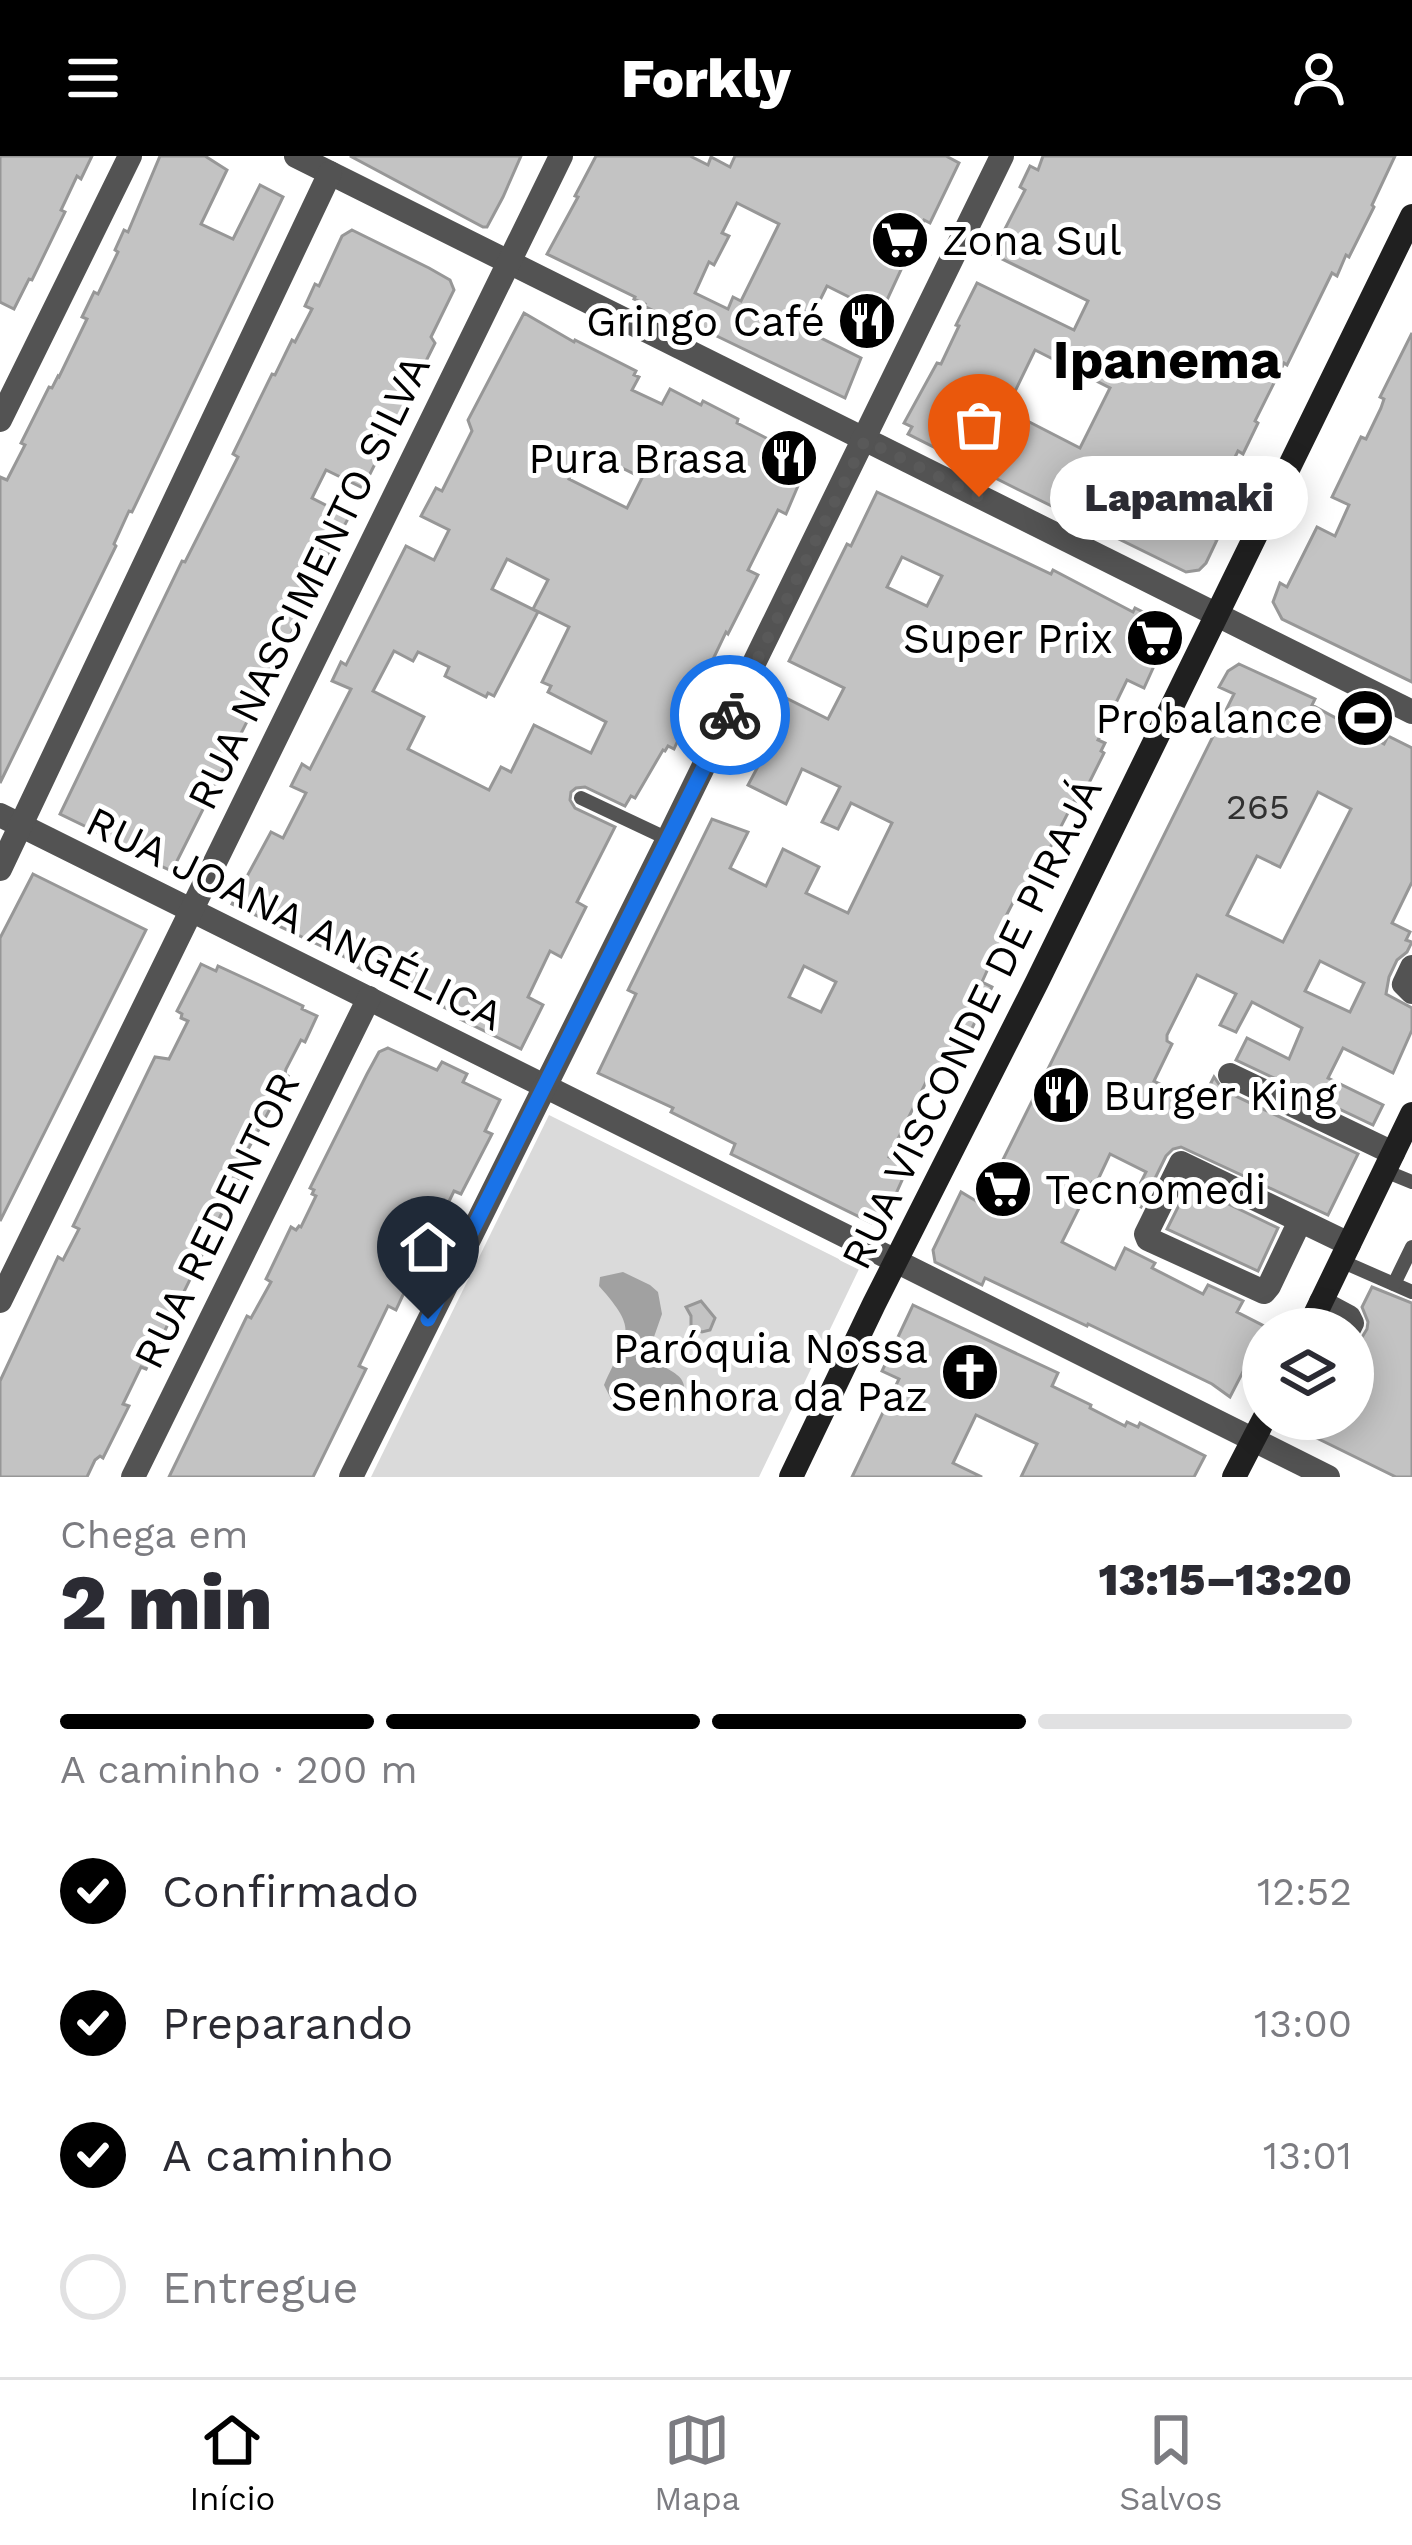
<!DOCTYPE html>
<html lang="pt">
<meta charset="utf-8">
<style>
:root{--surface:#fff;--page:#f2f2f3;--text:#2b2b33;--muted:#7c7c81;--line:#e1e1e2;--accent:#000}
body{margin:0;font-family:"Work Sans",sans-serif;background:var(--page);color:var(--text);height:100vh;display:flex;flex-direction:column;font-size:45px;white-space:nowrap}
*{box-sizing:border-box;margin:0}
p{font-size:39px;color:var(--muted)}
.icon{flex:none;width:66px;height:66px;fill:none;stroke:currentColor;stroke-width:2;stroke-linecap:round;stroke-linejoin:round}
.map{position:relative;height:1321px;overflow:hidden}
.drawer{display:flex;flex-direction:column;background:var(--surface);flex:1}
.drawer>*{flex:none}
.tools{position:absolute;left:1242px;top:1152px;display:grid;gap:24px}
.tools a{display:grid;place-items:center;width:132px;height:132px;border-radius:50%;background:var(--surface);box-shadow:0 6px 30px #0003;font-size:60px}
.pin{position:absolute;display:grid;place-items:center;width:102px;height:102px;color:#fff;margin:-123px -51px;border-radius:50% 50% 50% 0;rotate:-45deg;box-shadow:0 0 12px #0007}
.pin .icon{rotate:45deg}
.courier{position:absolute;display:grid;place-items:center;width:120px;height:120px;margin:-60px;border:9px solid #1a73e8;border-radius:50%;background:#fff;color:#222;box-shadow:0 3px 15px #0007}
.bubble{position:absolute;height:84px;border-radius:42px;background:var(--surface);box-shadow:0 6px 30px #0003;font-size:39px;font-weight:800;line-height:84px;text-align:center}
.overview em{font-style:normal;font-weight:800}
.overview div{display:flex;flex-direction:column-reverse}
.overview{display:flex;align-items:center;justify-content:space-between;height:204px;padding:0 60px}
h1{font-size:78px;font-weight:800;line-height:90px}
.bar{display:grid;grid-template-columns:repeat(4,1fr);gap:18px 12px;align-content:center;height:144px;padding:0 60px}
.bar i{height:15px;border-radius:9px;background:var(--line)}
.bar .active{background:var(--accent)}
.bar p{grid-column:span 4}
ol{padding:0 60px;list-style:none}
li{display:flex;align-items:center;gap:36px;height:132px}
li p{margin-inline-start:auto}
li .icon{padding:12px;border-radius:50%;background:var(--accent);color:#fff;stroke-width:4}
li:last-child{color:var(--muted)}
li i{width:66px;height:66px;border:6px solid var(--line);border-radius:50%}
header{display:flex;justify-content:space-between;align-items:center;height:156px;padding:0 60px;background:var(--accent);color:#fff;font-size:54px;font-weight:800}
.menu{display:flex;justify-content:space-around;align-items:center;height:168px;border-top:3px solid var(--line);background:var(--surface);font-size:33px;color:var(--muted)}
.menu a{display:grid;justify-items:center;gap:6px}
.menu .active{color:var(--accent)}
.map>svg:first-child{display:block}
.green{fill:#dadada}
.water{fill:#a1a1a1}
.building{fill:#c3c3c3;stroke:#979797;stroke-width:3;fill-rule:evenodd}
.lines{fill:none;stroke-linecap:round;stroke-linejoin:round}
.service{stroke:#535353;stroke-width:14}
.minor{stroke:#535353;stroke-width:24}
.secondary{stroke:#202020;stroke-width:24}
.done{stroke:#595959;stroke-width:12;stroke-dasharray:0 21.6}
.route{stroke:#1a73e8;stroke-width:15}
.labels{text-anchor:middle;stroke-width:10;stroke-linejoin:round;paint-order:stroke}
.number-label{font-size:36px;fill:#313131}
.poi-label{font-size:42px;fill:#000;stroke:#fff;text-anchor:end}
.street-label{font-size:42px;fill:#000;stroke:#fff}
.district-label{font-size:54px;font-weight:bold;fill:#000;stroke:#fff}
</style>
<header><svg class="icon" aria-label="menu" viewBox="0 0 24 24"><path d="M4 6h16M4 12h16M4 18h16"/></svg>Forkly<svg class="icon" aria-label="person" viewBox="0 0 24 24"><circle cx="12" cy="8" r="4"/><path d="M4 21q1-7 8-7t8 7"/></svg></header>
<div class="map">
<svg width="1412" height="1321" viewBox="0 0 1412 1321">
<rect width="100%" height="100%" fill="#fff"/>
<path class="green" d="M549,959L859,1113L759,1321H371Z"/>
<path class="water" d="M623,1116L650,1129L658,1136L662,1158L648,1198C667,1220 694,1213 681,1250L673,1252C669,1247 668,1240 663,1235C650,1223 627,1236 618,1245L611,1243L604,1229C627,1177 640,1176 599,1130L600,1121Z"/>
<g class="building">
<path d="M0,0H92L81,23L77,20L61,54L65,56L32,124L29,123L14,153L0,146Z"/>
<path d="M160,0H205L227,14L201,68L233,83L260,29L283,41L132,356L129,355L114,388L116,390L0,627V321L7,324L25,289L21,287L49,231L52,232L58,220L59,221L87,163L82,161L94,136L98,138L118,96L115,94L124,74L128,76Z"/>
<path d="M350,0H521L503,41L487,71H483Z"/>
<path d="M596,0H690L708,9L711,1L730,11L735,0H946L959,7L930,67L924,64L881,157L827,130L820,144L812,145L799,171L861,202L845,242L698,171L697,174L685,170L644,150L645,148L634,143L635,141L547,98L578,41L575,40ZM737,47L779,68L741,145L733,141L728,153L695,137L709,106L714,109L729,80L722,77Z"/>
<path d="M1043,0H1395L1372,49L1374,51L1349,101L1346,99L1337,120L1332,117L1287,209L1284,207L1255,265L1258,267L1243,298L1238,295L1199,375L1217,384L1206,407L1199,414L1186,416L1017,333L908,278L912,271L904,267L937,207L941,208L959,170L956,169L977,127L1074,174L1088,145L992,98L1025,34L1020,31L1030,10L1038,14ZM1035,194L1110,232L1080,292L1006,254Z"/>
<path d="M352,74L429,112L450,124L454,134L431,181L435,187L363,332L326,314L312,342L349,361L296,460L299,462L172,715L154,707L156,704L116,685L114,688L100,681L101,678L60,658L182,405L185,406L238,301L233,298L272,218L275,219L292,184L295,186L312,153L305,150L315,128L319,130L342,80Z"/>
<path d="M524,157L574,186L575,184L636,215L634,219L639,221L632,234L662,248L670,233L701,249L703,245L738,263L737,267L809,304L786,358L778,354L748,414L758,419L728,478L726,476L681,570L684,571L674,593L668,590L665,595L663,594L635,642L631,640L625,650L585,631L576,632L571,636L570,644L575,652L615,671L577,746L586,751L561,801L550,795L528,841L543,849L521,893L460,863L461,860L420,839L421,837L379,816L378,819L368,814L367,816L351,808L353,805L232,748L271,676L283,682L306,637L291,630L302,608L310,613L351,533L332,525L341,506L346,509L406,390L434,404L449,374L421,360L436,332L442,335L472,275L468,264ZM584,293L642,322L627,352L569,323ZM507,403L548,424L533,453L569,471L542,526L551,530L548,536L606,566L591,597L534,569L511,616L501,611L489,634L408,593L424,561L373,535L394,495L413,505L418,496L449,511L445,520L486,541L488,537L494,540L538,456L492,433Z"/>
<path d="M1412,177V526L1282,463L1273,446L1280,427L1287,431L1317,371L1335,380L1349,349L1332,341L1361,281L1366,283L1381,252L1384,243L1380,241Z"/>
<path d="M877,336L1051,418L1053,414L1133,456L1135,452L1161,465L1168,479L1144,532L1127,524L1098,584L1105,587L1101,595L1104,597L1082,641L1080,639L1076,647L1074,645L1028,735L1021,731L1005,762L1010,764L982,826L992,831L949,920L933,912L889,1001L913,1012L904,1020L885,1062L872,1067L731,998L735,988L671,956L673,952L598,917L636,838L628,834L712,663L748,676L730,712L766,730L783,693L819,711L806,737L848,757L892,667L851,647L838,673L822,666L840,631L802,613L786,648L748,629L762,603L745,595L774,536L828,563L844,532L789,505L847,388L851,390ZM902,401L942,420L927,450L887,431ZM804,810L836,826L821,856L789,841Z"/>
<path d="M1239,508L1315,543L1312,549L1384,588L1388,580L1412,592V726L1392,767L1410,776L1406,784L1412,786L1407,796L1397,804L1389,821L1386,838L1412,852V874L1393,917L1343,892L1328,922L1383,949L1373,969L1236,904L1247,882L1289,903L1302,872L1252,846L1236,876L1220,869L1236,838L1197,819L1167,879V885L1172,888L1154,925L1200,948L1214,921L1223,934L1358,998L1328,1059L1181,991L1173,993L1166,1000L1141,1051L1131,1046L1146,1016L1110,998L1096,1028L1092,1026L1062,1086L1115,1113L1125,1092L1155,1107L1152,1112L1203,1138L1208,1129L1243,1145L1237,1156L1266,1171L1230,1241L1212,1228L1088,1168L1087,1170L985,1122L982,1129L935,1106L933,1094L961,1036L981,1048L1234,538L1219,531L1228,515ZM1318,636L1351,653L1283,786L1227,759L1257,700L1280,711ZM1320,805L1364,827L1350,856L1305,835Z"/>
<path d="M33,718L146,774L0,1065V782Z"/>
<path d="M201,808L216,815L218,810L255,827L303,850L302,853L317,860L305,886L301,884L286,913L285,918L288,920L246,997L250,999L217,1067L202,1060L188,1089L203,1097L146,1213L141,1211L123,1248L129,1250L103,1302L100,1300L95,1304L87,1321H0V1225L58,1101L63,1104L79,1073L73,1070L155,901L169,903L188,865L181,862L182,858L177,855Z"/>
<path d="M388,892L437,914L442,906L467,918L463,926L500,944L485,975L492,978L461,1038L454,1035L440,1064L435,1062L419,1091L404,1121L410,1124L396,1154L388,1150L359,1210L366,1213L313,1321H169L247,1160L251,1162L271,1126L266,1123L291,1071L296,1074L299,1070L301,1071L316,1040L312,1038L314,1034L310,1032L367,918L379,896Z"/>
<path d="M1189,1029L1278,1072L1258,1115L1167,1073Z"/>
<path d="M1372,1131L1412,1147V1321H1396L1280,1264L1353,1263V1189L1359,1186L1367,1173L1368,1166L1362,1151Z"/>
<path d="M701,1145L715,1162L710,1174L702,1176L691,1171V1160L686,1151Z"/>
<path d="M913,1149L1058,1217L1052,1230L1091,1249L1090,1252L1125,1270L1127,1266L1138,1271L1140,1267L1205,1300L1194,1321H1021L1037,1288L976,1259L953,1307L982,1321H852L899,1223L882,1215Z"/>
</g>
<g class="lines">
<g class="service">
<path d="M581,642L668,683"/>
<path d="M1385,1015L1412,1026"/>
<path d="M1341,1105L1412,1136"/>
<path d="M1394,1128L1412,1091"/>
</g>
<g class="minor">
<path d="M296,0L1412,556"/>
<path d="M0,264L130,0"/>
<path d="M0,659C442,880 886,1099 1328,1321"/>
<path d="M0,713L330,17"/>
<path d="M1412,811L1404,828L1412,836"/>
<path d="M1230,919L1393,997"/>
<path d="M1300,1065L1269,1130L1264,1136L1148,1083L1146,1078L1181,1007L1349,1088"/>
<path d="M0,1145L561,0"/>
<path d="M1321,1146L1349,1161L1352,1167L1349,1173"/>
<path d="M133,1321L369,842"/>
<path d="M351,1321L668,683L1002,0"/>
</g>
<g class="secondary">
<path d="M1308,1173L1412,958"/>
<path d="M791,1321L874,1148L1037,826L1412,60"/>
<path d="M1234,1321L1264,1263"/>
</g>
</g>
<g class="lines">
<path class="done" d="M730,559L865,284L979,341"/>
<path class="route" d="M428,1163L730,559"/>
</g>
<defs>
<g id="supermarket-disc" transform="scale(3)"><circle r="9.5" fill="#000" stroke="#fff"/><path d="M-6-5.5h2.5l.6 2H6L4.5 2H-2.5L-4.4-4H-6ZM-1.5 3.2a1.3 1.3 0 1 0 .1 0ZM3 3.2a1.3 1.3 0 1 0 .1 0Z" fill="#fff"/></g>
<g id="restaurant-disc" transform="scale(3)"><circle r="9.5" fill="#000" stroke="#fff"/><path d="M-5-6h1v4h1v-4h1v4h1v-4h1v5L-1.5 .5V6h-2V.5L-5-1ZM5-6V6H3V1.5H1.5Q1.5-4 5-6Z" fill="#fff"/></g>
<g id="stadium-disc" transform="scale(3)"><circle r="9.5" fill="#000" stroke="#fff"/><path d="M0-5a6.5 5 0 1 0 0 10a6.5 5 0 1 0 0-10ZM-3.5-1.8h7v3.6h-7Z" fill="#fff"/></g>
<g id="church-disc" transform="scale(3)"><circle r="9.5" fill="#000" stroke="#fff"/><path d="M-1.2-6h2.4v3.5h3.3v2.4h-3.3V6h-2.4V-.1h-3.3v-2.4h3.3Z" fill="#fff"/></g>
</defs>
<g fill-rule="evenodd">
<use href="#supermarket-disc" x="900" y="84"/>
<use href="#restaurant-disc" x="867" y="165"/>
<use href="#restaurant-disc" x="789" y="302"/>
<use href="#supermarket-disc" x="1155" y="482"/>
<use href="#stadium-disc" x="1365" y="562"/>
<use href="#restaurant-disc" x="1061" y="939"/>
<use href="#supermarket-disc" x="1003" y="1033"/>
<use href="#church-disc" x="970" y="1216"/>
</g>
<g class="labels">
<g class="number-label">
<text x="1258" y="663">265</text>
</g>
<g class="poi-label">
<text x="942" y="99" text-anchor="start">Zona Sul</text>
<text x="825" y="180">Gringo Café</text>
<text x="747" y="317">Pura Brasa</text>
<text x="1113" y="497">Super Prix</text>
<text x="1323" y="577">Probalance</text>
<text x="1103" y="954" text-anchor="start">Burger King</text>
<text x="1045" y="1048" text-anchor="start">Tecnomedi</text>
<text x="928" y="1207">Paróquia Nossa<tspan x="928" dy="48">Senhora da Paz</tspan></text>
</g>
<g class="street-label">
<text transform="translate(308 426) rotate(-64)" y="15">RUA NASCIMENTO SILVA</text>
<text transform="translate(295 762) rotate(26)" y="15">RUA JOANA ANGÉLICA</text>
<text transform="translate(971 867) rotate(-64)" y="15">RUA VISCONDE DE PIRAJÁ</text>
<text transform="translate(216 1064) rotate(-64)" y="15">RUA REDENTOR</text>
</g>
<g class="district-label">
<text x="1167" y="222">Ipanema</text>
</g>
</g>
</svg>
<div class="tools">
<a><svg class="icon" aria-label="layers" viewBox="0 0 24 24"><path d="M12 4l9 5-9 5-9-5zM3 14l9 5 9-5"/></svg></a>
</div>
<div class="pin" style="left:979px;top:341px;background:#ea580c"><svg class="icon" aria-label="bag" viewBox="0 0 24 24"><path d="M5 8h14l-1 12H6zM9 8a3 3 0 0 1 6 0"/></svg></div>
<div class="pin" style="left:428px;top:1163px;background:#1f2937"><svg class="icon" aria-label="home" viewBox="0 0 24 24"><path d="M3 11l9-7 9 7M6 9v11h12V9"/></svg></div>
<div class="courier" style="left:730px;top:559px"><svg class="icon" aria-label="bike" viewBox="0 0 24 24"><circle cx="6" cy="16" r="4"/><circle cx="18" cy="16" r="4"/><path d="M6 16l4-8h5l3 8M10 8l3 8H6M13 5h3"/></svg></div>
<div class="bubble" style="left:1050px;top:300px;width:258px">Lapamaki</div>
</div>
<section class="drawer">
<div class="overview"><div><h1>2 min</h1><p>Chega em</p></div><em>13:15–13:20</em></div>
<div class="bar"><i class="active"></i><i class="active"></i><i class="active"></i><i></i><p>A caminho · 200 m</p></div>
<ol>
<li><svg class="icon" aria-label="check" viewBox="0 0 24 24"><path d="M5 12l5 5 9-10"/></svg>Confirmado<p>12:52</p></li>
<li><svg class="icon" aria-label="check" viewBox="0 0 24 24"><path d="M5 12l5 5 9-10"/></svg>Preparando<p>13:00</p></li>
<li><svg class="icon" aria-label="check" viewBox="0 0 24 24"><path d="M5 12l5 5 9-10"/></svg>A caminho<p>13:01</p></li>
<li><i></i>Entregue</li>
</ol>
</section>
<nav class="menu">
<a class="active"><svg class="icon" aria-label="home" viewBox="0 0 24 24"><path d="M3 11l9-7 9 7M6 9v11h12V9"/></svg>Início</a>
<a><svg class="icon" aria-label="map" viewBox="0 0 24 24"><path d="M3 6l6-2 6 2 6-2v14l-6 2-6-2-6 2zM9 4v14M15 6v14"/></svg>Mapa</a>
<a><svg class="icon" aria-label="saved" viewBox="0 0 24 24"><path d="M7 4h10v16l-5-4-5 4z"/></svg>Salvos</a>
</nav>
